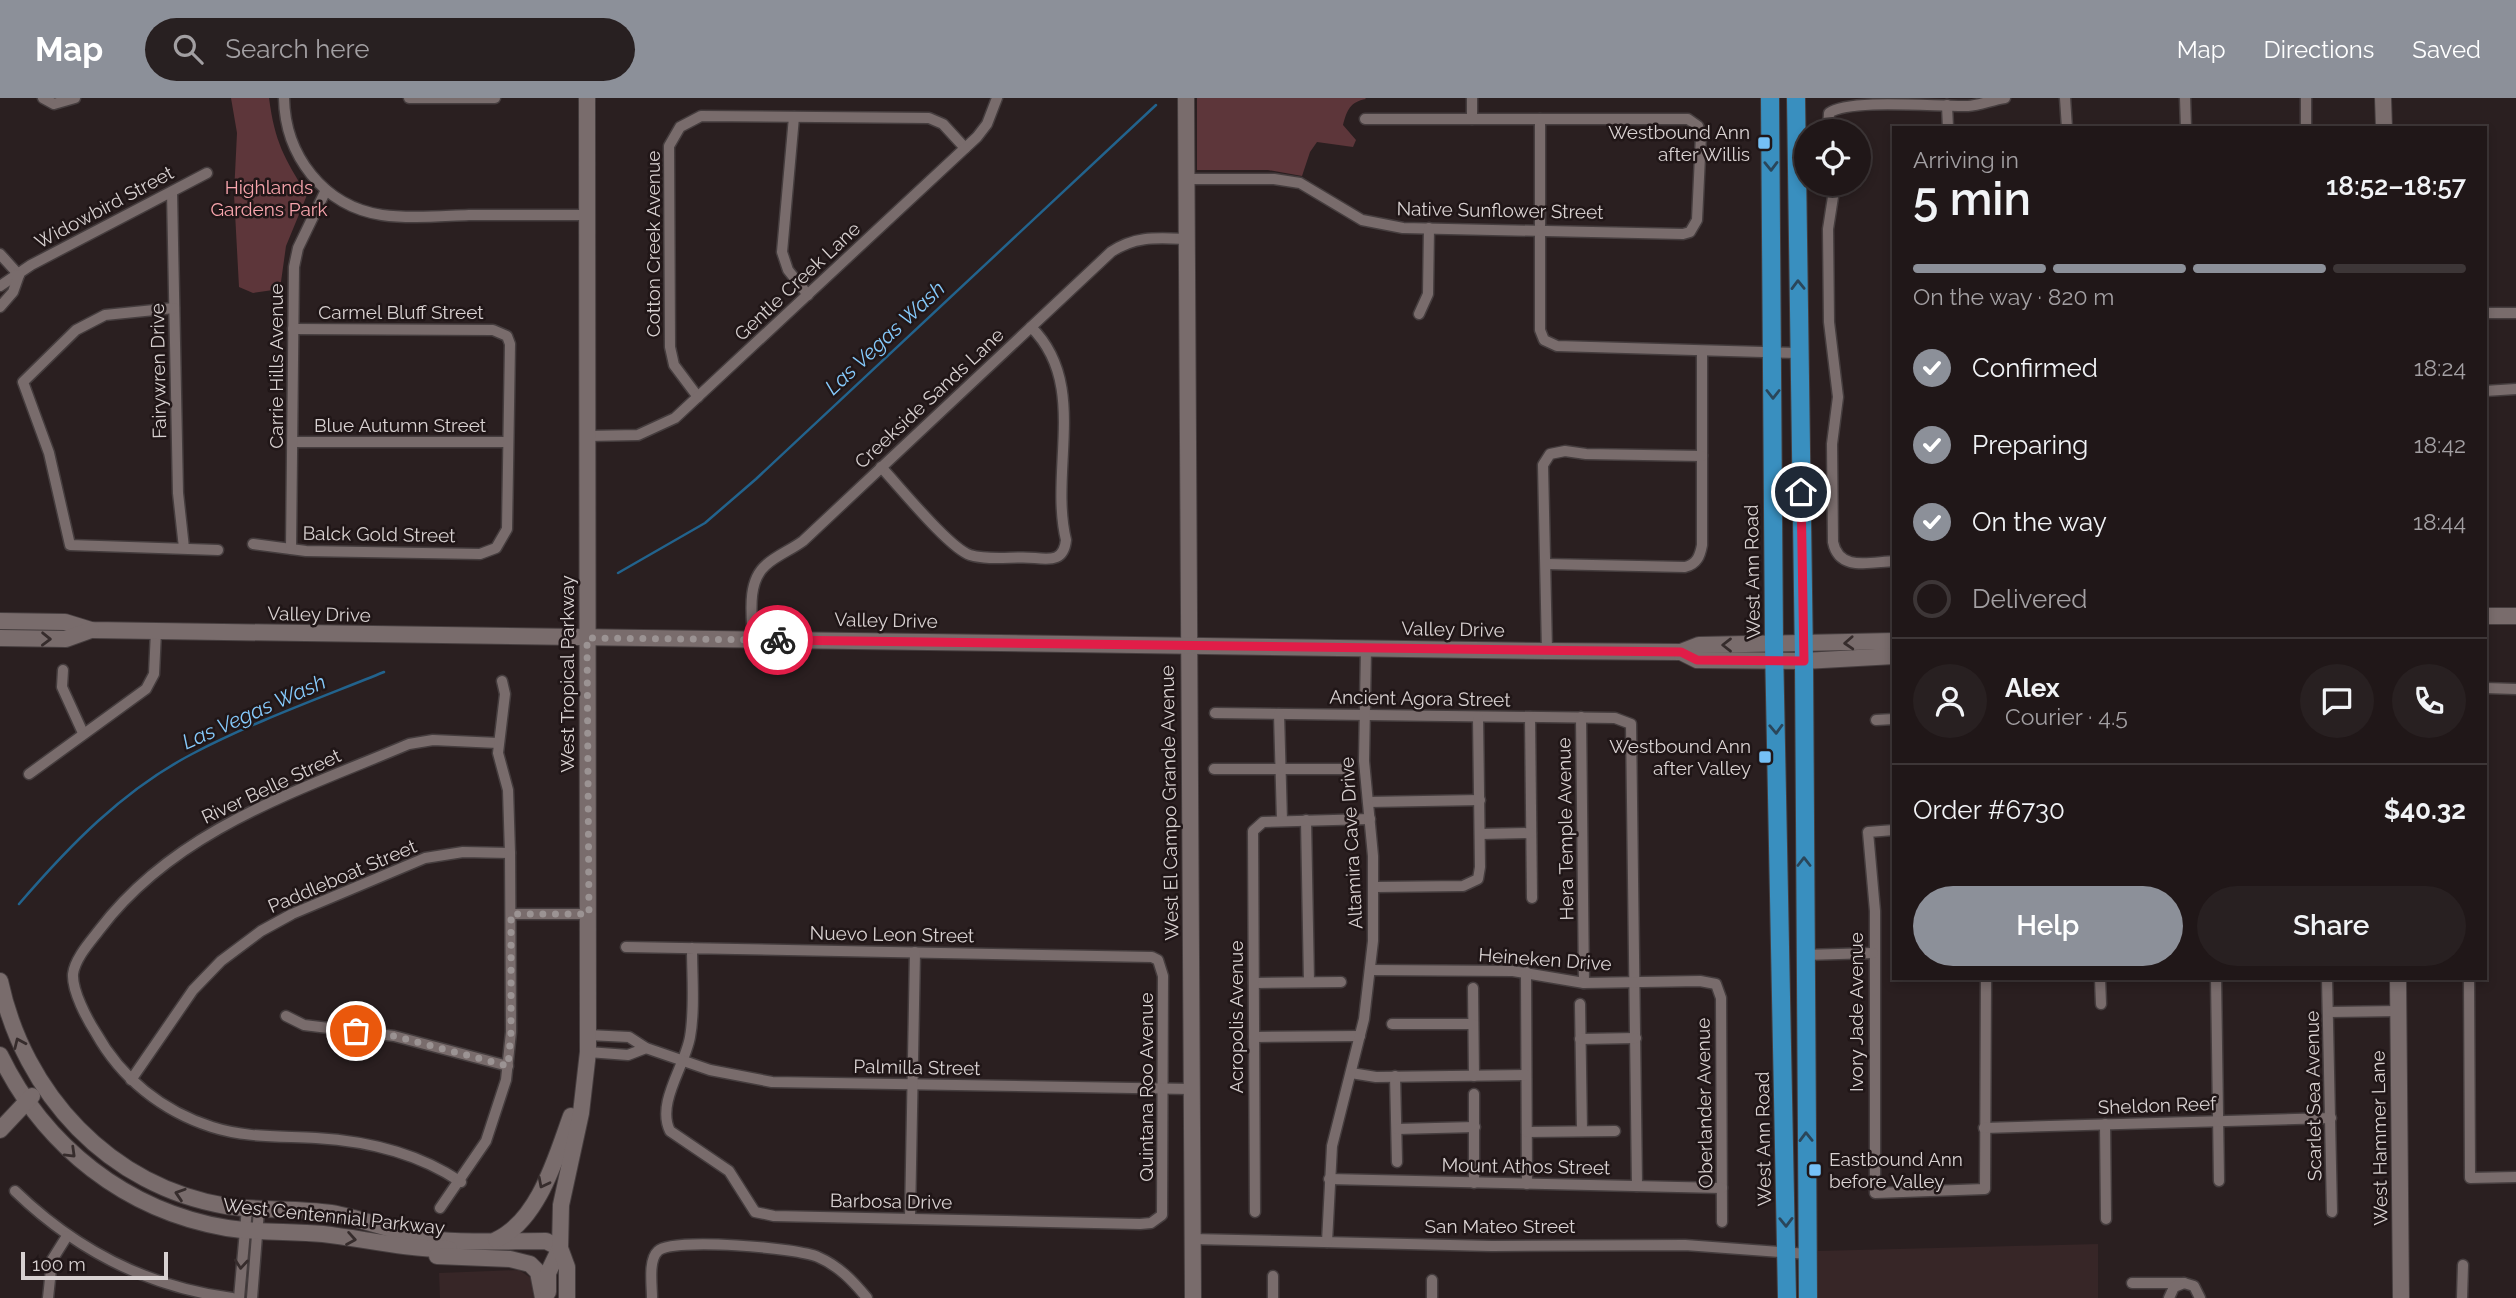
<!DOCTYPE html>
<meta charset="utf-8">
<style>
:root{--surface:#201718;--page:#282021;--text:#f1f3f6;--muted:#a29fa2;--line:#3d3637;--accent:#8c9099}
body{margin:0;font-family:Raleway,sans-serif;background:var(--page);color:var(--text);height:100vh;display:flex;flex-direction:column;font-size:26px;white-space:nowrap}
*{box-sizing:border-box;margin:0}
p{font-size:23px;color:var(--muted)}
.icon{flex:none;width:38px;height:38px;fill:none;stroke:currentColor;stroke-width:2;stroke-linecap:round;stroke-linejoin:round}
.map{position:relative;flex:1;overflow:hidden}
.details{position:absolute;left:1892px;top:28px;width:595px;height:854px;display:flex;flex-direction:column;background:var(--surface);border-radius:0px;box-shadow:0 4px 10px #0003,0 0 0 2px var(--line)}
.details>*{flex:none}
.fabs{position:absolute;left:1794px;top:21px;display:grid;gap:14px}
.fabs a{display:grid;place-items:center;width:77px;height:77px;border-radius:50%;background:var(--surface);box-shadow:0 4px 10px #0003,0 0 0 2px var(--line);font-size:35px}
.scale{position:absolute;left:21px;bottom:18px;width:147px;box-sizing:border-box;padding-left:7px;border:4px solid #d8d1d1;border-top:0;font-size:19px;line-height:24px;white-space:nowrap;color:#d8d1d1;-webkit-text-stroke:5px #201617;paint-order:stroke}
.pin{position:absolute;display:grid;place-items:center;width:60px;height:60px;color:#fff;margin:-30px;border:4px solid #fff;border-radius:50%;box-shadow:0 2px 7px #0007}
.courier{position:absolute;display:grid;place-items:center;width:70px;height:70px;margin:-35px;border:5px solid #e11d48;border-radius:50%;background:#fff;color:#222;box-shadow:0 2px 9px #0007}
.overview em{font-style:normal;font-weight:600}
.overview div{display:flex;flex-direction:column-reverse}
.overview{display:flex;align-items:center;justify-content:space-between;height:119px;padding:0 21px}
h1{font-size:46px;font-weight:600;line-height:52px}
.bar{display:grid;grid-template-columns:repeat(4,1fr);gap:10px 7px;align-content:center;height:84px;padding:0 21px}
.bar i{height:9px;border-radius:5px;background:var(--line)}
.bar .active{background:var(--accent)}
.bar p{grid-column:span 4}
.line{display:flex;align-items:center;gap:18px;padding:0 21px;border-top:2px solid var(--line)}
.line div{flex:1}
.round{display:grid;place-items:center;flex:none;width:74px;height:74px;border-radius:37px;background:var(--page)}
ol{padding:0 21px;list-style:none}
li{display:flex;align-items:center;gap:21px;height:77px}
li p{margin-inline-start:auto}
li .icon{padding:7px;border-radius:50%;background:var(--accent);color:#fff;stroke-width:4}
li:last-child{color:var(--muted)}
li i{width:38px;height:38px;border:4px solid var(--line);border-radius:50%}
.cta{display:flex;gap:14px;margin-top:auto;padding:14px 21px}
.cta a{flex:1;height:80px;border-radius:42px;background:var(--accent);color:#fff;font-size:28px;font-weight:600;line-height:80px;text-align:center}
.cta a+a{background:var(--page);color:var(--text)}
header{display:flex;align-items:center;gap:42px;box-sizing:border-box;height:98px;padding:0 35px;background:var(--accent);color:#fff}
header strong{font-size:33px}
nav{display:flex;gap:38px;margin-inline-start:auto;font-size:24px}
.search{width:490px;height:63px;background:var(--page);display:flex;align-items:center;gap:18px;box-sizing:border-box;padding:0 24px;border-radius:38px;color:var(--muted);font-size:26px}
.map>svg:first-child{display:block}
.built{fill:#372627}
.green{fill:#5d363a}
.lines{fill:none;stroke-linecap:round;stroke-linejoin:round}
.stream{stroke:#22638d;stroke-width:2.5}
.street-casing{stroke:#453d3e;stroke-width:13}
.secondary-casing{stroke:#453d3e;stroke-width:18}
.primary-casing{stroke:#453d3e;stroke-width:20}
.street{stroke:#796c6c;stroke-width:10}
.secondary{stroke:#796c6c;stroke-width:16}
.primary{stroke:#398fbf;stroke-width:18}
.oneway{stroke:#2a465a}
.oneway2{stroke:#362c2c}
.done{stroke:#9b9393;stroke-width:7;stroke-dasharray:0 12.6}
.route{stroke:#e11d48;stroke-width:9}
.poi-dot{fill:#75c0f6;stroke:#201617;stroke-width:2.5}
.labels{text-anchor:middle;stroke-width:5;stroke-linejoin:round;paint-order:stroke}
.poi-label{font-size:19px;fill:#d8d1d1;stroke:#201617;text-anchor:end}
.park-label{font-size:19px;fill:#f8a5ad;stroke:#201617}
.street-label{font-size:19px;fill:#d8d1d1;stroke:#201617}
.water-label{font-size:21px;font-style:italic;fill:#86cafc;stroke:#201617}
</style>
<header>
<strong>Map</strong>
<div class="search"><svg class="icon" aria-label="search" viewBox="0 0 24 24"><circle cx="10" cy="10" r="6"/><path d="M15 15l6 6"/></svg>Search here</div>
<nav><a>Map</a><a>Directions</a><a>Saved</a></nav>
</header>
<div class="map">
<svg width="2516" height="1200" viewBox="0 0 2516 1200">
<rect width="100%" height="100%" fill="#2a1f20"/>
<g class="built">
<path d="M2098,1146V1200H1818V1153Z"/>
<path d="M519,1172L534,1182L535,1200H440L439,1175Z"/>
</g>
<g class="green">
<path d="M231,0H269C275,45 284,59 307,97L286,148L280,191L253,195L239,189L234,96L237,35Z"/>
<path d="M1197,0H1365L1366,1C1350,4 1347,12 1343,27L1356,42L1353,49L1317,44L1310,54L1302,78L1268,72H1197Z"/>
</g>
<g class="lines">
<g class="stream">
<path d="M618,475L705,425L756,381L1156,7"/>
<path d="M19,806C69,748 123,692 192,656C253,624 320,600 384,574"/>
</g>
<g class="street-casing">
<g id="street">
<path d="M43,0L54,6L75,0"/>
<path d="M284,0C285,57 323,108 382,117C410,121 441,118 469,117C508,117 548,117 588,117"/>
<path d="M409,0H495"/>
<path d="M2065,0L2067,30"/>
<path d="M2185,0L2186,30"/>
<path d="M2306,0V30"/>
<path d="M1947,7L1948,30"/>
<path d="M794,19L782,154L788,172L808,197"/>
<path d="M1472,21V0"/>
<path d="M1540,21V232L1544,242L1557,248L1798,255"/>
<path d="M1828,33L1829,15C1850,0 1938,9 1968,8C1980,7 1992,2 2005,0"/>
<path d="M1187,81H1274L1300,85L1362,122L1403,130L1683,136L1690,134L1697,122L1701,37L1698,28L1688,21H1365"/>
<path d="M1835,86L1828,131L1829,224L1838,299L1832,346L1833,444C1839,474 1870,464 1894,463"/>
<path d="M172,94L178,395L184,450"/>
<path d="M0,156L19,177"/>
<path d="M0,188L31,167L207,75"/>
<path d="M0,209L13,194L19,177"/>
<path d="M174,210L105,217L76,232L23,284L49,355L70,447L218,452"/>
<path d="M2485,215H2516"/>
<path d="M1419,216L1428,196L1429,130"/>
<path d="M2485,293L2516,291"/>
<path d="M698,299L674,267L670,249L669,48L680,29L701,18L929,20L943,26L965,50"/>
<path d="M587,338L638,337L675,320L977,39L987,26L997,0"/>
<path d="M293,344H508"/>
<path d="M881,369C899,388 949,450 970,457C990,463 1015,458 1035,460C1052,462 1064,462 1066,442C1049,371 1089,286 1031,229"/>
<path d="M253,446L306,453L480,456L496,450L507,431L510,246L507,238L493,232L293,231"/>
<path d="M291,451L294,169L298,150L326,92"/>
<path d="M1546,466L1685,469C1697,466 1700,458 1702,447V253"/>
<path d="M753,542C752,519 746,484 766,467C777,457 791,452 803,443L1111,154C1136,137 1159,140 1188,141"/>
<path d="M1547,553L1543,367L1550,356L1565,353L1586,356L1702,358"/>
<path d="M63,572L62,589L83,635"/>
<path d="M2485,590L2516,591"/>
<path d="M1215,615L1615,620L1631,626L1637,1088"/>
<path d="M1279,616L1282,723"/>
<path d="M1530,619L1532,800"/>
<path d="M1581,619L1584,885"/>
<path d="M1876,622L1894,621"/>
<path d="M1214,671H1344"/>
<path d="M29,676L146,591L154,576L156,533"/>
<path d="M1368,704L1480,702"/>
<path d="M1306,722L1309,884"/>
<path d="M1894,732L1868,734L1875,813V1095L1985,1091L1986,880"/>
<path d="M1480,736L1531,735"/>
<path d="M1375,789L1463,788L1478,781L1480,769L1478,619"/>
<path d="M511,816H589"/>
<path d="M626,849L1152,859L1158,862L1163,878L1162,1117L1151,1125L1140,1126L774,1118L755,1114L729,1073L670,1033C656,1005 685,968 690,939C695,911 692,879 692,850"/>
<path d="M1804,857L1873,855"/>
<path d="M1371,872L1513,873L1584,885L1700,883L1716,886L1721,900L1722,1124"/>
<path d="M1526,874L1527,1086"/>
<path d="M2100,880L2101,906"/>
<path d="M2216,880L2219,1083"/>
<path d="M2327,880L2332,1114"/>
<path d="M2469,880L2470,1080L2516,1079"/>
<path d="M1254,885L1341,884"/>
<path d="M1473,890L1474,978"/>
<path d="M1580,906L1582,1033"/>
<path d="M2330,914L2399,913"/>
<path d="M286,918L304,927L394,938L508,968"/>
<path d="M1392,926H1473"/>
<path d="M588,937L629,939L646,950L710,972L772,984L1191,991"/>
<path d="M1254,939L1360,938"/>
<path d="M1580,941L1636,940"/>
<path d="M588,954L628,957L646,950"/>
<path d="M1351,975L1376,979L1526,977"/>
<path d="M1395,978L1397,1064"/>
<path d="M131,982L193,892L221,863L261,833L292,816L425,760L463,754L510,755"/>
<path d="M2105,1026L2106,1121"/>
<path d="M1984,1030L2331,1020"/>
<path d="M1397,1031L1475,1029"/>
<path d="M1527,1034L1615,1033"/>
<path d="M1329,1081L1722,1090"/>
<path d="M461,1084C418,1055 368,1043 316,1040C281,1038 246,1040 212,1029C162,1013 121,980 96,935C87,921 72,893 73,876C75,860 91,843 100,831C176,731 298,693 409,646L433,642L498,645"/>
<path d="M1474,1085V996"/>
<path d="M15,1093C76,1152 148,1189 232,1200"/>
<path d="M440,1110L486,1043L506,982L511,934L510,755L508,692L498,655L505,596L502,583"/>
<path d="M1255,1114L1253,733L1263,724L1370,721"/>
<path d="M910,1120L915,854"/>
<path d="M1192,1141L1492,1148L1685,1147L1808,1156"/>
<path d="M1327,1144L1332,1048L1364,921L1373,843V758L1364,663L1366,550"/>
<path d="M1273,1178V1200"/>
<path d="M1432,1182V1200"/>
<path d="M2132,1185H2184"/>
<path d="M48,1200L52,1162L67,1138"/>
<path d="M239,1200L247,1110"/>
<path d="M252,1200L259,1112"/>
<path d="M652,1200C652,1187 648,1162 658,1153C672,1139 799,1150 818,1159C839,1168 853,1183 867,1200"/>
<path d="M2169,1200L2174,1189L2184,1185L2194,1188L2200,1200"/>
<path d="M2462,1200L2463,1167"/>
</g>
</g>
<g class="secondary-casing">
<g id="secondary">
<path d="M1186,0L1193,1200"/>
<path d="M2383,0L2384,30"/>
<path d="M2485,518H2516"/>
<path d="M0,523L65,524L91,532L1547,553L1681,554L1699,547L1894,543"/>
<path d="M0,540L66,541L91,532"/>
<path d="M1681,554L1697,562L1804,563L1894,558"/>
<path d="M2398,880L2401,1200"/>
<path d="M0,883C24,996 109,1088 226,1108C261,1113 297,1110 331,1115C367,1121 406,1139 439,1142C474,1145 511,1143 546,1143L560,1150"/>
<path d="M0,957C44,1048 126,1113 227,1130C259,1135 291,1133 323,1136C365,1141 405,1151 449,1151"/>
<path d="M0,1032L32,998"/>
<path d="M496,1142C539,1122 556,1059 571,1018"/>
<path d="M437,1158L510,1161L530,1166L538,1174L543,1200"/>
<path d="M548,1194V1175L560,1150"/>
<path d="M567,1200V1169L560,1150L561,1107L581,1015L588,954L587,0"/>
</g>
</g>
<g class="primary-casing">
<g id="primary">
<path d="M1770,0L1774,547L1787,1200"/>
<path d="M1796,0L1804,563L1808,1200"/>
</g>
</g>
<use href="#street" class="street"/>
<use href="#secondary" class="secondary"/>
<use href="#primary" class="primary"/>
</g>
<defs><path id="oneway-chevron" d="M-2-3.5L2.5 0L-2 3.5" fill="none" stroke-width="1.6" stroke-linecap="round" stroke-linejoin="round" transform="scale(1.75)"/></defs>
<g class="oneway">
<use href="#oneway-chevron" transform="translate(1771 68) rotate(89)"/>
<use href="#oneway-chevron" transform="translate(1798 187) rotate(-91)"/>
<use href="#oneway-chevron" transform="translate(1773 296) rotate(90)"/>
<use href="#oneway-chevron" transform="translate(1776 631) rotate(88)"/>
<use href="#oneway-chevron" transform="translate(1804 764) rotate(-90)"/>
<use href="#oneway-chevron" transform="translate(1806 1039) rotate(-91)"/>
<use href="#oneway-chevron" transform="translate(1786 1124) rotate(89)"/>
</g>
<g class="oneway2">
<use href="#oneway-chevron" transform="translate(46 541) rotate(1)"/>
<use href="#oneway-chevron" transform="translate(1849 545) rotate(177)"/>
<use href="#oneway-chevron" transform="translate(1727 547) rotate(180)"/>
<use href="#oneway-chevron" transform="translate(19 945) rotate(-114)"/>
<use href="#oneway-chevron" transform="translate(71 1055) rotate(44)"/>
<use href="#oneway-chevron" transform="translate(543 1085) rotate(117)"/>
<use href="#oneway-chevron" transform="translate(180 1096) rotate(-162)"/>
<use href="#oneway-chevron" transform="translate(351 1141) rotate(10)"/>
<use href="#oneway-chevron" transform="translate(241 1166) rotate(95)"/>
</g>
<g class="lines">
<path class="done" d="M356,933L394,938L508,968L511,934V816H589L587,540L778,542"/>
<path class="route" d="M778,542L1681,554L1697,562L1804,563L1801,394"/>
</g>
<g class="poi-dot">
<rect x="1757" y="38" width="14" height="14" rx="3.5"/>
<rect x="1758" y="652" width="14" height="14" rx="3.5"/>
<rect x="1808" y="1065" width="14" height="14" rx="3.5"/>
</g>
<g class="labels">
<g class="poi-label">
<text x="1750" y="41">Westbound Ann<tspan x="1750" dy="22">after Willis</tspan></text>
<text x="1751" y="655">Westbound Ann<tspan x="1751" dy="22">after Valley</tspan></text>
<text x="1829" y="1068" text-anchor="start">Eastbound Ann<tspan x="1829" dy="22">before Valley</tspan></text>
</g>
<g class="park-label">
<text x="269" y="96">Highlands<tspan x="269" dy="22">Gardens Park</tspan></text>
</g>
<g class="street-label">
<text transform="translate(104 109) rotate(-28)" y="7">Widowbird Street</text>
<text transform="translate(1500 112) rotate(1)" y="7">Native Sunflower Street</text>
<text transform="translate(653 146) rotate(-90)" y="7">Cotton Creek Avenue</text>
<text transform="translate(797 183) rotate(-43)" y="7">Gentle Creek Lane</text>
<text x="401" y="221">Carmel Bluff Street</text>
<text transform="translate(276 268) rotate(-90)" y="7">Carrie Hills Avenue</text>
<text transform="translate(158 273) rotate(-91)" y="7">Fairywren Drive</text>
<text transform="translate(929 300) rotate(-43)" y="7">Creekside Sands Lane</text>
<text x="400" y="334">Blue Autumn Street</text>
<text transform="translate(379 436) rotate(1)" y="7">Balck Gold Street</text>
<text transform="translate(1752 474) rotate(-91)" y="7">West Ann Road</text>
<text transform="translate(319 516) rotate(1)" y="7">Valley Drive</text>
<text transform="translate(886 522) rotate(1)" y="7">Valley Drive</text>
<text transform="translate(1453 531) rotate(1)" y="7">Valley Drive</text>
<text transform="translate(567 576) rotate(-90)" y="7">West Tropical Parkway</text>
<text transform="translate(1420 600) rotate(1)" y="7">Ancient Agora Street</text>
<text transform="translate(271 688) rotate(-25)" y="7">River Belle Street</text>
<text transform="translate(1169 705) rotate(-91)" y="7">West El Campo Grande Avenue</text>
<text transform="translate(1565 731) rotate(-91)" y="7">Hera Temple Avenue</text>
<text transform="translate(1351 745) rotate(-93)" y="7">Altamira Cave Drive</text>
<text transform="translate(342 778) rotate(-23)" y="7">Paddleboat Street</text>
<text transform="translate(892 836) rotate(1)" y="7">Nuevo Leon Street</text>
<text transform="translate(1545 861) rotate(4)" y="7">Heineken Drive</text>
<text transform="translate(1856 914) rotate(-90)" y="7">Ivory Jade Avenue</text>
<text transform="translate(1236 919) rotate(-90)" y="7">Acropolis Avenue</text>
<text transform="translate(917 969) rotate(1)" y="7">Palmilla Street</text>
<text transform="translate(1146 989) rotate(-90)" y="7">Quintana Roo Avenue</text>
<text transform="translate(2313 998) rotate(-91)" y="7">Scarlet Sea Avenue</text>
<text transform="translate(1704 1005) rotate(-91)" y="7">Oberlander Avenue</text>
<text transform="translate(2157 1007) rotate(-2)" y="7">Sheldon Reef</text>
<text transform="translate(2379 1040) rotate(-91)" y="7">West Hammer Lane</text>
<text transform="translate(1763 1041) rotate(-91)" y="7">West Ann Road</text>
<text transform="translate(1526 1068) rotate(1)" y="7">Mount Athos Street</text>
<text transform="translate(891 1103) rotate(1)" y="7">Barbosa Drive</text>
<text transform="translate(334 1118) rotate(6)" y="7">West Centennial Parkway</text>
<text x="1500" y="1135">San Mateo Street</text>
</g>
<g class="water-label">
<text transform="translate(885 240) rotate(-43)" y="7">Las Vegas Wash</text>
<text transform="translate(254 614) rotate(-24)" y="7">Las Vegas Wash</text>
</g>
</g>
</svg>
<div class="fabs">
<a><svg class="icon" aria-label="locate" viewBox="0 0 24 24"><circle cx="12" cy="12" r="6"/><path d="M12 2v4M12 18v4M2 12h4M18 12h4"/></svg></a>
</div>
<div class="scale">100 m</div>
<div class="pin" style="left:356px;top:933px;background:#ea580c"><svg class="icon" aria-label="bag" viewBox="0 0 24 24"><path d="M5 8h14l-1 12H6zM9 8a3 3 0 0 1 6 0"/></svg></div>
<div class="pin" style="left:1801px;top:394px;background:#1f2937"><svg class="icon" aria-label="home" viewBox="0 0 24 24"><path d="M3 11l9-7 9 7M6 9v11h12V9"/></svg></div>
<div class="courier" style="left:778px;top:542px"><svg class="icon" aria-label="bike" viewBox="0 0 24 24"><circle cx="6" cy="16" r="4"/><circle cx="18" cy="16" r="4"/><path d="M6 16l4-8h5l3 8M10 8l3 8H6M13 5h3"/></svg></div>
<section class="details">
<div class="overview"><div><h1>5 min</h1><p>Arriving in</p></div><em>18:52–18:57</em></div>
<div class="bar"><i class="active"></i><i class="active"></i><i class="active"></i><i></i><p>On the way · 820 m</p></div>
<ol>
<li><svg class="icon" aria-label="check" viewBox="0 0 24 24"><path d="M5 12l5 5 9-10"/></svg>Confirmed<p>18:24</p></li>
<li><svg class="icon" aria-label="check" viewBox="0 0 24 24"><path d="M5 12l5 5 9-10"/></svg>Preparing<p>18:42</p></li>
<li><svg class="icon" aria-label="check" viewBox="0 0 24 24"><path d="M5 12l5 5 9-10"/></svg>On the way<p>18:44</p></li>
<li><i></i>Delivered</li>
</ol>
<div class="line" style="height:126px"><a class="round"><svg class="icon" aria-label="person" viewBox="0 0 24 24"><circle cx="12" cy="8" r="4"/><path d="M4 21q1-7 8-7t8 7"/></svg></a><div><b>Alex</b><p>Courier · 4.5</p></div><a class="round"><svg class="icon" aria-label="chat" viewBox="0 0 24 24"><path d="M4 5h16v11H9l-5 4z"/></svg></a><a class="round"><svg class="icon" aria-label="phone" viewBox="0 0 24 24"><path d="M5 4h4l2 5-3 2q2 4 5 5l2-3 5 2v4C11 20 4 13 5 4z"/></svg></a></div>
<div class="line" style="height:91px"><div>Order #6730</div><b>$40.32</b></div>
<div class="cta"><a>Help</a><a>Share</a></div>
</section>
</div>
